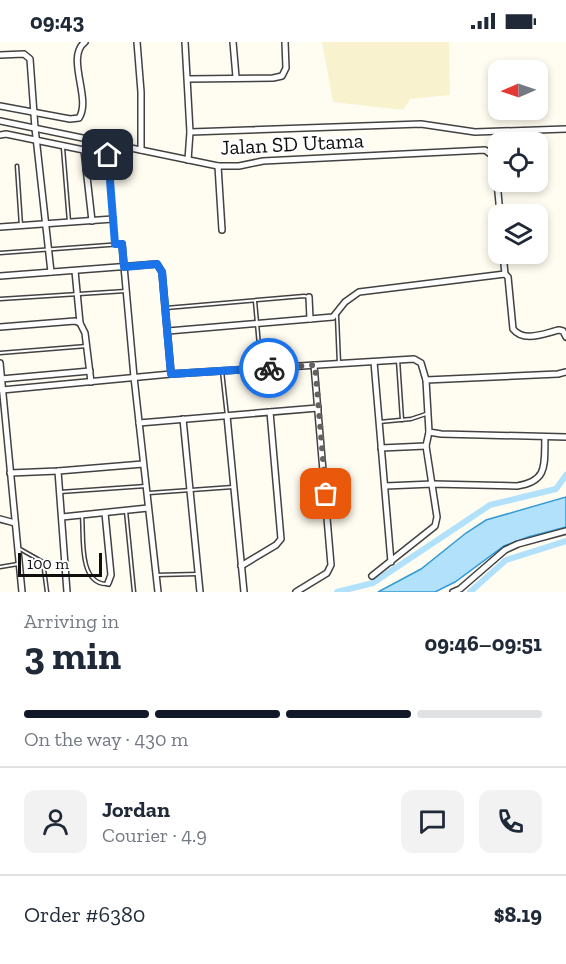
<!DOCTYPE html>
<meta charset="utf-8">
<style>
:root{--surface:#fff;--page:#f2f2f3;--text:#1f2937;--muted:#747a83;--line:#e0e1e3;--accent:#111827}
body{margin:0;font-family:"Zilla Slab",serif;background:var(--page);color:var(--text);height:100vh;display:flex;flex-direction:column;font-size:22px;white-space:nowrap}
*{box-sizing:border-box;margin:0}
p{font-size:20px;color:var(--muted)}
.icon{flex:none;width:33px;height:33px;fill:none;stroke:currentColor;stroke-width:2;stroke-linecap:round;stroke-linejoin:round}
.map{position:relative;height:550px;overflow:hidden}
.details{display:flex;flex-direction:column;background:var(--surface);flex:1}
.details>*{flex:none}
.needle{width:39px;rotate:268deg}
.controls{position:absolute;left:488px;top:18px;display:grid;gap:12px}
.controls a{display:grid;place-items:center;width:60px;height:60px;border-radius:12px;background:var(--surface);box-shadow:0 3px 9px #0003;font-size:30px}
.scale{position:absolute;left:18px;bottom:15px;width:84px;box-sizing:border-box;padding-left:6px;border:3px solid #0f0f0f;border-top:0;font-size:16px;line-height:21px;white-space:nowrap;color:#0f0f0f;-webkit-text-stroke:4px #fff;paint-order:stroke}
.pin{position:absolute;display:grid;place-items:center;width:51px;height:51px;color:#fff;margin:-26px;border-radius:12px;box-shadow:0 3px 9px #0006}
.courier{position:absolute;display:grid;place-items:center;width:60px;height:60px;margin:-30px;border:4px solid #1a73e8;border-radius:50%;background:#fff;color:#222;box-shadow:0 2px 8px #0007}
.summary em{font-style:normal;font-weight:800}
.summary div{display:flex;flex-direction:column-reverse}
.summary{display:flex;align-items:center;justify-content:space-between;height:102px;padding:0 24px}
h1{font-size:39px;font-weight:800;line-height:45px}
.bar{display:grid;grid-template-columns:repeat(4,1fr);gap:9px 6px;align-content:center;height:72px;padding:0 24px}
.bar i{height:8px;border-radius:4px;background:var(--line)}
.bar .on{background:var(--accent)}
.bar p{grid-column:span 4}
.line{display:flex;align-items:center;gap:15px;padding:0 24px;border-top:2px solid var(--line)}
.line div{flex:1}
.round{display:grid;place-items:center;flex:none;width:63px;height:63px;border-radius:12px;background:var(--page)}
.status{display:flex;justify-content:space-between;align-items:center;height:42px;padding:0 30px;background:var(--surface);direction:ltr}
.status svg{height:16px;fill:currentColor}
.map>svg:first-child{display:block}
.farmland{fill:#f8f3ce}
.water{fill:#b1e1fb;stroke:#339bd7;stroke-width:1.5}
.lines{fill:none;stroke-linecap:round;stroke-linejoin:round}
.canal{stroke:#b1e1fb;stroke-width:6}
.lane-casing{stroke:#424242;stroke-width:5}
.street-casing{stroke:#424242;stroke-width:8}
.lane{stroke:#fff;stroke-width:2}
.street{stroke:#fff;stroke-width:5}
.done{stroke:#63625e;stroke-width:6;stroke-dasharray:0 10.8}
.route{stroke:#1a73e8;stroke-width:8}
.labels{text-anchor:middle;stroke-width:6;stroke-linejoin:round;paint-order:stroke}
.street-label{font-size:21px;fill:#0f0f0f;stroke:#fff}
</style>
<div class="status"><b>09:43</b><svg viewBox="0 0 49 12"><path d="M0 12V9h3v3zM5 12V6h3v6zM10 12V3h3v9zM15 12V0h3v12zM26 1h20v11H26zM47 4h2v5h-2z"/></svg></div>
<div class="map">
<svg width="566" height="550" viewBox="0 0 566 550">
<rect width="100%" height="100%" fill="#fffcf1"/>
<path class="farmland" d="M322,0H449L450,53L410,57L403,68L333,60Z"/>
<path class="water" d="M566,455V485L528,495L504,504L455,540L435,550H378L421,527L466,491L486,478Z"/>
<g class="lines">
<g class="canal">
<path d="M337,550L373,541L490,463L556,447L566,433"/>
<path d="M470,550L506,518L566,499"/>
</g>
<g class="lane-casing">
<g id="lane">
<path d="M63,106L69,180"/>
<path d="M108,115L115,202"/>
<path d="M17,124L21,184"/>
<path d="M0,211L122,202"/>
<path d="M0,257L126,249"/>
<path d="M255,259L261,326"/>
<path d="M166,266L304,254L309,255"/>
<path d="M337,274L339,322"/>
<path d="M0,311L87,304"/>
<path d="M398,318L402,378"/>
<path d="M222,329L227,374"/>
<path d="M379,380L411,377L426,372"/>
<path d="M60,450L146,444"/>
<path d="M149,451L233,445"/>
<path d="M126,469L134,550"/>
<path d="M82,473C84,493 78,541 106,542"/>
<path d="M20,507L43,520L47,550"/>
<path d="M0,525L18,522"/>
<path d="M156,533L198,532"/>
</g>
</g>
<g class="street-casing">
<g id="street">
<path d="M137,0L141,50V108"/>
<path d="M185,0L190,90L188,118"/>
<path d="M233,0L236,35"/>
<path d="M0,13L24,12L30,17L35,86L51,230"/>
<path d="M188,37L273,36L282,34L286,26L285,0"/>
<path d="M0,64L70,77L79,76C92,57 65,15 85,0"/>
<path d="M0,79L218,124H239L263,119L485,108L493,114L495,118L500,172"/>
<path d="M190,90L421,82L475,90L566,87"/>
<path d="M0,93L6,92L108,113"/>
<path d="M84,108L92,179"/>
<path d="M218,124L222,188"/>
<path d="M0,185L113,177"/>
<path d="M122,202L134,335L158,550"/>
<path d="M503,212L505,232L508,235L513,287C524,301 545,291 559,288L563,289L566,295"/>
<path d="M75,229L80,281"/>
<path d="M0,234L157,222L162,230L171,332"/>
<path d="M309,255L310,277"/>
<path d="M0,285L75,279L80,281L85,291L91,340"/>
<path d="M168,289L333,275L345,260L359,250L505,232"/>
<path d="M374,320L391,520"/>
<path d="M0,321L22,550"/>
<path d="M1,337L90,329"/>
<path d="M426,338L558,332L566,330"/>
<path d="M2,348L171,332L414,317L421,321L426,338L429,390L441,392L566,395"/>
<path d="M227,374L244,550"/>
<path d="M183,377L200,550"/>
<path d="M139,381L318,366"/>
<path d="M381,406L426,404"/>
<path d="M58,429L67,550"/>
<path d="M10,431L58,429L143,422"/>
<path d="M385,444L433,442L517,444C549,439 544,422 545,395"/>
<path d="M105,471L111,533L108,541"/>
<path d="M62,475L148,466"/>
<path d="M0,477L15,481"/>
<path d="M241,524L276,503L281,497L270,370"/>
<path d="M372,534L435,484L437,475L426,404L429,390"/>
<path d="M296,550L327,531L331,523L314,323"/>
<path d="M453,550L460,547L505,508L518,502L566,489"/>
</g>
</g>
<use href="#lane" class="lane"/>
<use href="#street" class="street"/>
</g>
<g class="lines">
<path class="done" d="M269,326L315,323L326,452"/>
<path class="route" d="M108,113L115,202H122L124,225L157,222L162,230L171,332L269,326"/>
</g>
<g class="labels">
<g class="street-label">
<text transform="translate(292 102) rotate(-3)" y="7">Jalan SD Utama</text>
</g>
</g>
</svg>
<div class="controls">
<a><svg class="needle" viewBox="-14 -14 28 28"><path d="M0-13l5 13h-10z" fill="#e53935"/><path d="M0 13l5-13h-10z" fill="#747a83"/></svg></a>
<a><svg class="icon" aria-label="locate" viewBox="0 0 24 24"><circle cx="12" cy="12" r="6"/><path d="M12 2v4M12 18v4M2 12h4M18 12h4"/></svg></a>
<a><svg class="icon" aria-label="layers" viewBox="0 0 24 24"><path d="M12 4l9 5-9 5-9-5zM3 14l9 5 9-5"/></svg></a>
</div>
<div class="scale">100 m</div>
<div class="pin" style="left:326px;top:452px;background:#ea580c"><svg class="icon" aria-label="bag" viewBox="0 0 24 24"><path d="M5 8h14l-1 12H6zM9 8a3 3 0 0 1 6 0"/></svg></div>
<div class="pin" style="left:108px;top:113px;background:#1f2937"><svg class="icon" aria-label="home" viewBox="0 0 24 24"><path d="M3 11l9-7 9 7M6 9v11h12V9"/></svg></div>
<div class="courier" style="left:269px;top:326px"><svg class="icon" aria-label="bike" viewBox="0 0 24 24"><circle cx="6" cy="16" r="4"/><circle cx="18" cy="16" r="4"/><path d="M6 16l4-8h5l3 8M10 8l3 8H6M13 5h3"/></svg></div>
</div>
<section class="details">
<div class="summary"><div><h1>3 min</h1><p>Arriving in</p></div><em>09:46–09:51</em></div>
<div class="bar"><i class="on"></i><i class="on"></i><i class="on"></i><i></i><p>On the way · 430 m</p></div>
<div class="line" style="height:108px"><a class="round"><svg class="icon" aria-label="person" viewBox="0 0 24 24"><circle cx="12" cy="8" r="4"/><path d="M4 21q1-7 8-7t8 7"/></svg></a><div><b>Jordan</b><p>Courier · 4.9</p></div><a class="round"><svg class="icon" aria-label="chat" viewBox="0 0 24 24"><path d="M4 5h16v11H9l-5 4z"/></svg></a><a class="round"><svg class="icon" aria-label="phone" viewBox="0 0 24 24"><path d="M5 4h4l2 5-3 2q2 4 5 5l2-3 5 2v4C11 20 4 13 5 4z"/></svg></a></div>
<div class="line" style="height:78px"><div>Order #6380</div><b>$8.19</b></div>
</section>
